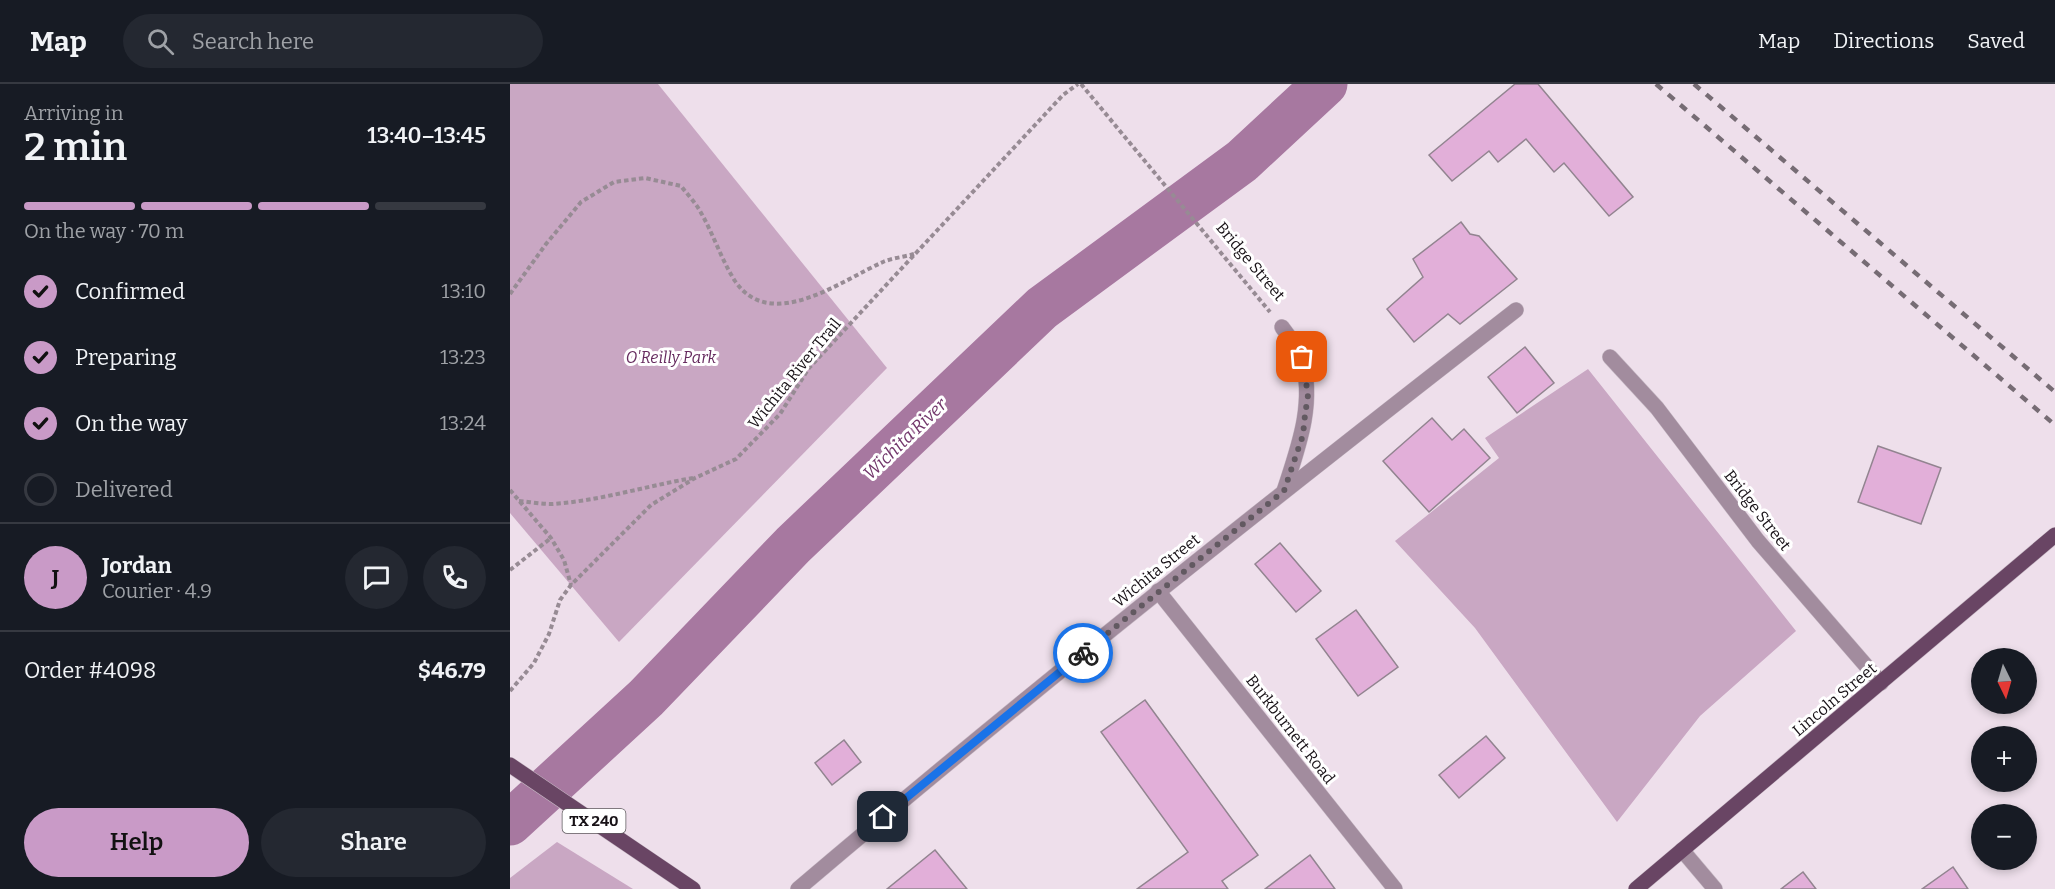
<!DOCTYPE html>
<meta charset="utf-8">
<style>
:root{--surface:#171b24;--page:#242831;--text:#f1f3f6;--muted:#9ea1a6;--line:#363941;--accent:#c99ac7}
body{margin:0;font-family:Bitter,serif;background:var(--page);color:var(--text);height:100vh;display:flex;flex-direction:column;font-size:22px;white-space:nowrap}
*{box-sizing:border-box;margin:0}
p{font-size:20px;color:var(--muted)}
.icon{flex:none;width:33px;height:33px;fill:none;stroke:currentColor;stroke-width:2;stroke-linecap:round;stroke-linejoin:round}
.map{position:relative;flex:1;overflow:hidden}
.side{display:flex;flex-direction:column;background:var(--surface);width:510px}
.side>*{flex:none}
.needle{width:39px;rotate:175deg}
.tools{position:absolute;left:1461px;top:564px;display:grid;gap:12px}
.tools a{display:grid;place-items:center;width:66px;height:66px;border-radius:50%;background:var(--surface);box-shadow:0 3px 9px #0003;font-size:30px}
.pin{position:absolute;display:grid;place-items:center;width:51px;height:51px;color:#fff;margin:-26px;border-radius:12px;box-shadow:0 3px 9px #0006}
.courier{position:absolute;display:grid;place-items:center;width:60px;height:60px;margin:-30px;border:4px solid #1a73e8;border-radius:50%;background:#fff;color:#222;box-shadow:0 2px 8px #0007}
.overview em{font-style:normal;font-weight:600}
.overview div{display:flex;flex-direction:column-reverse}
.overview{display:flex;align-items:center;justify-content:space-between;height:102px;padding:0 24px}
h1{font-size:39px;font-weight:600;line-height:45px}
.bar{display:grid;grid-template-columns:repeat(4,1fr);gap:9px 6px;align-content:center;height:72px;padding:0 24px}
.bar i{height:8px;border-radius:4px;background:var(--line)}
.bar .active{background:var(--accent)}
.bar p{grid-column:span 4}
.line{display:flex;align-items:center;gap:15px;padding:0 24px;border-top:2px solid var(--line)}
.line div{flex:1}
.round{display:grid;place-items:center;flex:none;width:63px;height:63px;border-radius:32px;background:var(--page)}
ol{padding:0 24px;list-style:none}
li{display:flex;align-items:center;gap:18px;height:66px}
li p{margin-inline-start:auto}
li .icon{padding:6px;border-radius:50%;background:var(--accent);color:#111;stroke-width:4}
li:last-child{color:var(--muted)}
li i{width:33px;height:33px;border:3px solid var(--line);border-radius:50%}
.cta{display:flex;gap:12px;margin-top:auto;padding:12px 24px}
.cta a{flex:1;height:69px;border-radius:36px;background:var(--accent);color:#111;font-size:24px;font-weight:600;line-height:69px;text-align:center}
.cta a+a{background:var(--page);color:var(--text)}
header{display:flex;align-items:center;gap:36px;box-sizing:border-box;height:84px;padding:0 30px;background:var(--surface);border-bottom:2px solid var(--line)}
header strong{font-size:28px}
nav{display:flex;gap:33px;margin-inline-start:auto;font-size:21px}
.search{width:420px;height:54px;background:var(--page);display:flex;align-items:center;gap:15px;box-sizing:border-box;padding:0 21px;border-radius:33px;color:var(--muted);font-size:22px}
main{display:flex;flex:1;min-height:0}
.map>svg:first-child{display:block}
.green{fill:#c9a7c3}
.lines{fill:none;stroke-linecap:round;stroke-linejoin:round}
.river{stroke:#a778a0;stroke-width:45}
.building{fill:#e2afd9;stroke:#928490;stroke-width:1.5}
.minor-casing{stroke:#c7bac5;stroke-width:16}
.major-casing{stroke:#c7bac5;stroke-width:16}
.path{stroke:#978b94;stroke-width:4;stroke-dasharray:4.5 3;stroke-linecap:butt}
.minor{stroke:#a28c9e;stroke-width:15}
.major{stroke:#694564;stroke-width:15}
.rail{stroke:#766c74;stroke-width:4.5;stroke-dasharray:8 8;stroke-linecap:butt}
.done{stroke:#625961;stroke-width:6;stroke-dasharray:0 10.8}
.route{stroke:#1a73e8;stroke-width:8}
.labels{text-anchor:middle;stroke-width:6;stroke-linejoin:round;paint-order:stroke}
.shield{fill:#fff;stroke:#5d585c;stroke-width:1.5}
.shield-label{font-size:15px;font-weight:bold;fill:#171116}
.street-label{font-size:16px;fill:#171116;stroke:#fff}
.park-label{font-size:16px;font-style:italic;fill:#662b5f;stroke:#fff}
.water-label{font-size:18px;font-style:italic;fill:#72366b;stroke:#fff}
</style>
<header>
<strong>Map</strong>
<div class="search"><svg class="icon" aria-label="search" viewBox="0 0 24 24"><circle cx="10" cy="10" r="6"/><path d="M15 15l6 6"/></svg>Search here</div>
<nav><a>Map</a><a>Directions</a><a>Saved</a></nav>
</header>
<main>
<section class="side">
<div class="overview"><div><h1>2 min</h1><p>Arriving in</p></div><em>13:40–13:45</em></div>
<div class="bar"><i class="active"></i><i class="active"></i><i class="active"></i><i></i><p>On the way · 70 m</p></div>
<ol>
<li><svg class="icon" aria-label="check" viewBox="0 0 24 24"><path d="M5 12l5 5 9-10"/></svg>Confirmed<p>13:10</p></li>
<li><svg class="icon" aria-label="check" viewBox="0 0 24 24"><path d="M5 12l5 5 9-10"/></svg>Preparing<p>13:23</p></li>
<li><svg class="icon" aria-label="check" viewBox="0 0 24 24"><path d="M5 12l5 5 9-10"/></svg>On the way<p>13:24</p></li>
<li><i></i>Delivered</li>
</ol>
<div class="line" style="height:108px"><b class="round" style="background:var(--accent);color:#111">J</b><div><b>Jordan</b><p>Courier · 4.9</p></div><a class="round"><svg class="icon" aria-label="chat" viewBox="0 0 24 24"><path d="M4 5h16v11H9l-5 4z"/></svg></a><a class="round"><svg class="icon" aria-label="phone" viewBox="0 0 24 24"><path d="M5 4h4l2 5-3 2q2 4 5 5l2-3 5 2v4C11 20 4 13 5 4z"/></svg></a></div>
<div class="line" style="height:78px"><div>Order #4098</div><b>$46.79</b></div>
<div class="cta"><a>Help</a><a>Share</a></div>
</section>
<div class="map">
<svg width="1545" height="805" viewBox="0 0 1545 805">
<rect width="100%" height="100%" fill="#eedfeb"/>
<g class="green">
<path d="M0,0H148L377,284L109,558L0,429Z"/>
<path d="M1078,285L1286,547L1190,632L1107,738L965,544L885,457L989,374L975,354Z"/>
<path d="M47,758L123,805H0V794Z"/>
</g>
<g class="lines">
<path class="river" d="M0,739L136,614L283,461L532,224L732,77L815,0"/>
</g>
<g class="building">
<path d="M1005,0H1028L1123,113L1099,132L1054,79L1044,88L1016,55L988,78L979,67L942,97L919,71Z"/>
<path d="M951,138L960,150L969,152L1007,195L950,240L938,230L904,258L877,225L913,193L903,175Z"/>
<path d="M1015,263L1044,299L1007,329L978,293Z"/>
<path d="M922,334L942,356L954,345L980,374L919,428L873,377Z"/>
<path d="M1368,362L1431,384L1411,440L1348,418Z"/>
<path d="M770,459L811,507L786,528L745,480Z"/>
<path d="M846,526L888,583L848,612L806,555Z"/>
<path d="M635,616L748,771L712,797L718,805H627L678,768L591,648Z"/>
<path d="M976,652L995,674L949,714L929,691Z"/>
<path d="M334,656L351,678L322,701L305,679Z"/>
<path d="M425,766L457,805H377Z"/>
<path d="M800,771L825,805H755Z"/>
<path d="M1443,783L1458,805H1412Z"/>
<path d="M1293,788L1306,805H1271Z"/>
</g>
<g class="lines">
<g class="minor-casing">
<g id="minor">
<path d="M772,243C778,252 789,264 792,274C805,320 788,364 774,407"/>
<path d="M1100,273L1147,324L1248,457L1371,599"/>
<path d="M648,507L885,805"/>
<path d="M1172,766L1205,805"/>
<path d="M288,805C522,606 763,415 1006,226"/>
</g>
</g>
<g class="major-casing">
<g id="major">
<path d="M0,681L183,805"/>
<path d="M1126,805L1545,451"/>
</g>
</g>
<g class="path">
<path d="M571,0L760,228"/>
<path d="M0,210L36,160L71,118L104,98L135,94L171,102C177,110 185,118 190,127C203,149 211,175 225,197C261,250 332,196 373,178C382,174 394,173 404,170"/>
<path d="M0,406L41,454L54,476L61,501"/>
<path d="M9,417C20,418 31,420 42,420C89,417 136,402 183,394"/>
<path d="M0,486L41,454"/>
<path d="M0,607L24,579L39,550L50,516L61,501L141,421L185,394L226,375L270,330L299,284L553,11L568,0"/>
</g>
<use href="#minor" class="minor"/>
<use href="#major" class="major"/>
<g class="rail">
<path d="M1146,0L1545,341"/>
<path d="M1184,0L1545,308"/>
</g>
</g>
<g class="lines">
<path class="done" d="M573,569L774,407L793,351L795,331L798,311L792,273"/>
<path class="route" d="M373,733L573,569"/>
</g>
<g class="labels">
<rect class="shield" x="52.5" y="725" width="63" height="24" rx="4.5"/>
<g class="shield-label">
<text x="84" y="742">TX 240</text>
</g>
<g class="street-label">
<text transform="translate(741 177) rotate(50)" y="6">Bridge Street</text>
<text transform="translate(284 289) rotate(-51)" y="6">Wichita River Trail</text>
<text transform="translate(1248 426) rotate(52)" y="6">Bridge Street</text>
<text transform="translate(646 486) rotate(-39)" y="6">Wichita Street</text>
<text transform="translate(1324 615) rotate(-40)" y="6">Lincoln Street</text>
<text transform="translate(781 645) rotate(52)" y="6">Burkburnett Road</text>
</g>
<g class="park-label">
<text x="161" y="279">O'Reilly Park</text>
</g>
<g class="water-label">
<text transform="translate(395 355) rotate(-44)" y="6">Wichita River</text>
</g>
</g>
</svg>
<div class="tools">
<a><svg class="needle" viewBox="-14 -14 28 28"><path d="M0-13l5 13h-10z" fill="#e53935"/><path d="M0 13l5-13h-10z" fill="#9ea1a6"/></svg></a>
<a>+</a>
<a>−</a>
</div>
<div class="pin" style="left:792px;top:273px;background:#ea580c"><svg class="icon" aria-label="bag" viewBox="0 0 24 24"><path d="M5 8h14l-1 12H6zM9 8a3 3 0 0 1 6 0"/></svg></div>
<div class="pin" style="left:373px;top:733px;background:#1f2937"><svg class="icon" aria-label="home" viewBox="0 0 24 24"><path d="M3 11l9-7 9 7M6 9v11h12V9"/></svg></div>
<div class="courier" style="left:573px;top:569px"><svg class="icon" aria-label="bike" viewBox="0 0 24 24"><circle cx="6" cy="16" r="4"/><circle cx="18" cy="16" r="4"/><path d="M6 16l4-8h5l3 8M10 8l3 8H6M13 5h3"/></svg></div>
</div>
</main>
